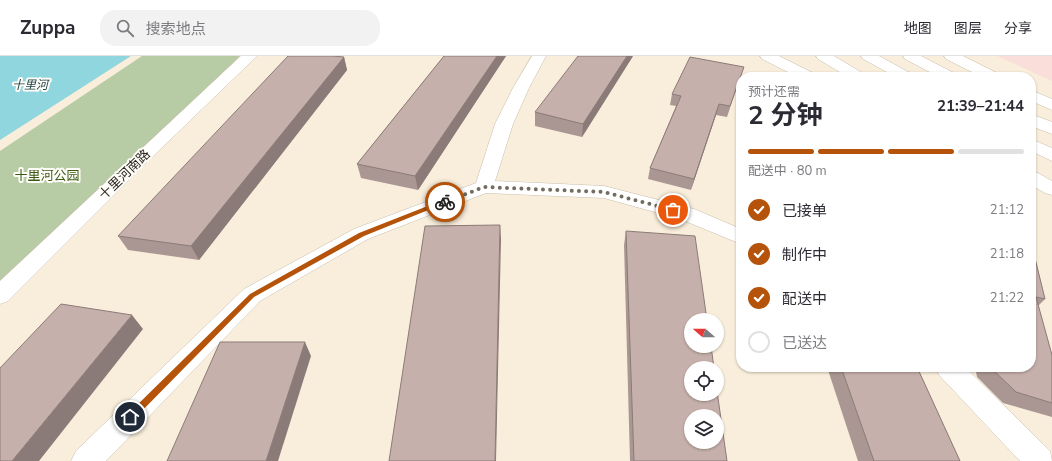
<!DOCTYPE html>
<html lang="zh">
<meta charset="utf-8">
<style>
:root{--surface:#fff;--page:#f2f2f3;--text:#2b2b33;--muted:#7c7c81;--line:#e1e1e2;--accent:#b45309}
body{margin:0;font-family:"Nunito Sans","Noto Sans SC",sans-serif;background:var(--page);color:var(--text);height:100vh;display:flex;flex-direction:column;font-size:15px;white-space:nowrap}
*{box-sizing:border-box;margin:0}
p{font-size:13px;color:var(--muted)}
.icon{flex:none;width:22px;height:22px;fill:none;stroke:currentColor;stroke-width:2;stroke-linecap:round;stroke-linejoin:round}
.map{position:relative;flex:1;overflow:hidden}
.side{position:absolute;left:736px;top:16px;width:300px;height:300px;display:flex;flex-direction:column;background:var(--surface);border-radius:16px;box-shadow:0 1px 3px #0004}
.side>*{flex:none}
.needle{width:26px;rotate:290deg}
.buttons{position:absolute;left:684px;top:257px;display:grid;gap:8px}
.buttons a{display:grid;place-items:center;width:40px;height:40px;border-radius:50%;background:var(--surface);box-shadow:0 1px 3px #0004;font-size:20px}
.pin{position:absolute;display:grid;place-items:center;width:34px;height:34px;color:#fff;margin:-17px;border:2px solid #fff;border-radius:50%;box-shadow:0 1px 4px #0007}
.courier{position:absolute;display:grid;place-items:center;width:40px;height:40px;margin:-20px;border:3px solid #b45309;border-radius:50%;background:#fff;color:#222;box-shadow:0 1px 5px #0007}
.summary em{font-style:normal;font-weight:700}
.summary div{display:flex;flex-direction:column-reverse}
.summary{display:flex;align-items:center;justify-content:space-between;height:68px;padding:0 12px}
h1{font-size:26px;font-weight:700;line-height:30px}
.bar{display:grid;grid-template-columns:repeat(4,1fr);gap:6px 4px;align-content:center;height:48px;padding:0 12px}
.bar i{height:5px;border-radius:3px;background:var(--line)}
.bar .active{background:var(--accent)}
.bar p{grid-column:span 4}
ol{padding:0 12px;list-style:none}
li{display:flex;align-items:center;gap:12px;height:44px}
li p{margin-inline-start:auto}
li .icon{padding:4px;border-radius:50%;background:var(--accent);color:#fff;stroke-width:4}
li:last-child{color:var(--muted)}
li i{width:22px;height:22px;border:2px solid var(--line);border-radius:50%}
header{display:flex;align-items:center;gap:24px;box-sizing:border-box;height:56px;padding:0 20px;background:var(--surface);border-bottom:1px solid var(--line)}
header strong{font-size:19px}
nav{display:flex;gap:22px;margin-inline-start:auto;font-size:14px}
.search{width:280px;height:36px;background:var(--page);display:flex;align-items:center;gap:10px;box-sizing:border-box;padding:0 14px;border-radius:16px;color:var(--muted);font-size:15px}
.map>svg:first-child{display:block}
.commercial{fill:#f9deda}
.green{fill:#b7cba4}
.water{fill:#8fd6de}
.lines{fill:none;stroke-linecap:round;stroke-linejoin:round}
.minor-casing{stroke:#c8bdac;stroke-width:1}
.major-casing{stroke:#c8bdac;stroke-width:1}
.minor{fill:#fff;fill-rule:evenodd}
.major{fill:#fff;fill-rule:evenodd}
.wall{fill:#aa9793}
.shaded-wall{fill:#8b7b78}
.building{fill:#c6b0ab;stroke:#8b7b78;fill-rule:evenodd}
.route{fill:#b45309}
.done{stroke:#726c61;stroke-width:4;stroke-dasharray:0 7.2}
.labels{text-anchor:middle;stroke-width:4;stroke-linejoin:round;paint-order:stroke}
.far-water-label{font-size:12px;font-style:italic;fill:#1d4043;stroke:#fefcf8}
.street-label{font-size:13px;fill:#2a261f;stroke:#fefcf8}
.park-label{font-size:13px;fill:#3c5913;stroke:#fefcf8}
</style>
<header>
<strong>Zuppa</strong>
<div class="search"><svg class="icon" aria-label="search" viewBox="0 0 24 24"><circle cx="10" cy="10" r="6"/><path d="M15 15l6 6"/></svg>搜索地点</div>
<nav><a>地图</a><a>图层</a><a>分享</a></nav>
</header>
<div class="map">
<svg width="1052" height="405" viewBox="0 0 1052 405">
<rect width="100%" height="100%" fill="#f9eedb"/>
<path class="commercial" d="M997,0H1052V25Z"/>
<path class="green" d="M142,0H240L0,227V95Z"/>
<path class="water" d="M0,0H131L0,84Z"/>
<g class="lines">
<g class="minor-casing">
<g id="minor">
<path d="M241,0H257L147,106L8,245L0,248V225Z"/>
<path d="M532,0H546L529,32L513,68L495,125L604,130L694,153L741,173V188L680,163L604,142L486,137L368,183L260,245L106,405H71L76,395L244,233L354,173L476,127L495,68L513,32Z"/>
<path d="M760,0H779L815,18L818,21H798L762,3Z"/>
<path d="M816,0H834L864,18L867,21H848L818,3Z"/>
<path d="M944,0H963L999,18L1002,21H982L946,3Z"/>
<path d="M1031,34L1052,43V54L1031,45Z"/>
<path d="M1031,115L1038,117L1052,125V139L1045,137L1031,129Z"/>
<path d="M935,311H965L1050,395L1052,405H1020L939,319Z"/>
</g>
</g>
<g class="major-casing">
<g id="major">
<path d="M861,0H879L912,18L915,21H896L863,3Z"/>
<path d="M903,0H921L956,18L959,21H939L905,3Z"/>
<path d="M1031,58L1052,66V78L1031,70Z"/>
<path d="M1031,83L1052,92V105L1031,95Z"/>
</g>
</g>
<use href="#minor" class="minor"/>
<use href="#major" class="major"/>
</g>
<g class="wall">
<path d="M444,0H506L418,134L361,122L357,108Z"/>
<path d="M633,0L582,81L535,70V56Z"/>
<path d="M342,1H344L347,14L199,204L128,194L118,180Z"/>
<path d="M740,22L727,61L716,59L691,134L648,123L650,112L676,50L670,49L672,38Z"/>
<path d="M626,175L727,405H630L624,189Z"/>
<path d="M1031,186L1045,243L1038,250L1052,299V361L1003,347L977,321L975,311H1031Z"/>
<path d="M830,311H917L960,405H858L828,314Z"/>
</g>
<g class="shaded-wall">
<path d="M497,0H506L418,134L415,120Z"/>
<path d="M627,0H633L582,81L583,68Z"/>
<path d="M344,1L347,14L199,204L191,190Z"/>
<path d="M719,48L716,59L691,134L694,123Z"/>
<path d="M500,169L501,183L496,405H495Z"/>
<path d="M132,259L143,273L39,405H12Z"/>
<path d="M305,286L311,300L278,405H266Z"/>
</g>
<g class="building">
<path d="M288,0H332L344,1L191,190L118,180Z"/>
<path d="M444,0H497L415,120L357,108Z"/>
<path d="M578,0H627L583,68L535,56Z"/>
<path d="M690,1L744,11L730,50L719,48L694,123L650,112L681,40L672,38Z"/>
<path d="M500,169L495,405H389L425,170Z"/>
<path d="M626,175L695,180L707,264H691V290H711L714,312H691V338H717V335L727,405H634ZM691,360H717V386H691Z"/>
<path d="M1031,186L1045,243L1036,241L1052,299V347L1016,336L990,311H1031Z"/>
<path d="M61,248L132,259L12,405H0V312Z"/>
<path d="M220,286H305L266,405H167Z"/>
<path d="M841,311H917L960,405H874Z"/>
</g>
<path class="route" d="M443,144L448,146L364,180L254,241L133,364H128V358L250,238L359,177Z"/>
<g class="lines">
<path class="done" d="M445,146L484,131L604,136L673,154"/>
</g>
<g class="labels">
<g class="far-water-label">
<text x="30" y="33">十里河</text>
</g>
<g class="street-label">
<text transform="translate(124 118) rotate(-44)" y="5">十里河南路</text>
</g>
<g class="park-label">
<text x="47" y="124">十里河公园</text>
</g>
</g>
</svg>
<div class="buttons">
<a><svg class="needle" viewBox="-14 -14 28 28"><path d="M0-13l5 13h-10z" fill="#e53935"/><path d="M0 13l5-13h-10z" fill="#7c7c81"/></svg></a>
<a><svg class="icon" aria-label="locate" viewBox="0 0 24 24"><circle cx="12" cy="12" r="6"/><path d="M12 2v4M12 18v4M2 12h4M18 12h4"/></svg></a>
<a><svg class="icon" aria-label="layers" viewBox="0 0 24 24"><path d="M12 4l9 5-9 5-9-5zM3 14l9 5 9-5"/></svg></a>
</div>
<div class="pin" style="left:673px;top:154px;background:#ea580c"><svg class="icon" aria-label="bag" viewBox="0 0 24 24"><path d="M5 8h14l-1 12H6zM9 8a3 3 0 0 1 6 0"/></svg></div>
<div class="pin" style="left:130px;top:361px;background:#1f2937"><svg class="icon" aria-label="home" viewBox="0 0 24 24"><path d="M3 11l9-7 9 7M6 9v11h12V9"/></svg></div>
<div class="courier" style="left:445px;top:146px"><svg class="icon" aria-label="bike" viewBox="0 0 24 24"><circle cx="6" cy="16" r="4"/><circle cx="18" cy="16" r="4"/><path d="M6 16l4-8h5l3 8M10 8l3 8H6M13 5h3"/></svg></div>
<section class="side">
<div class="summary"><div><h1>2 分钟</h1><p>预计还需</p></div><em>21:39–21:44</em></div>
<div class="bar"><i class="active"></i><i class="active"></i><i class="active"></i><i></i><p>配送中 · 80 m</p></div>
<ol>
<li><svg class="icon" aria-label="check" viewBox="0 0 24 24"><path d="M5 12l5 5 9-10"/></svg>已接单<p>21:12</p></li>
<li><svg class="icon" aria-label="check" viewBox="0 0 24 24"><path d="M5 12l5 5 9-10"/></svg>制作中<p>21:18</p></li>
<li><svg class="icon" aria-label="check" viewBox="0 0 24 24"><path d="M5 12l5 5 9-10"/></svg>配送中<p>21:22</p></li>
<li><i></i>已送达</li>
</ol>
</section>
</div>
